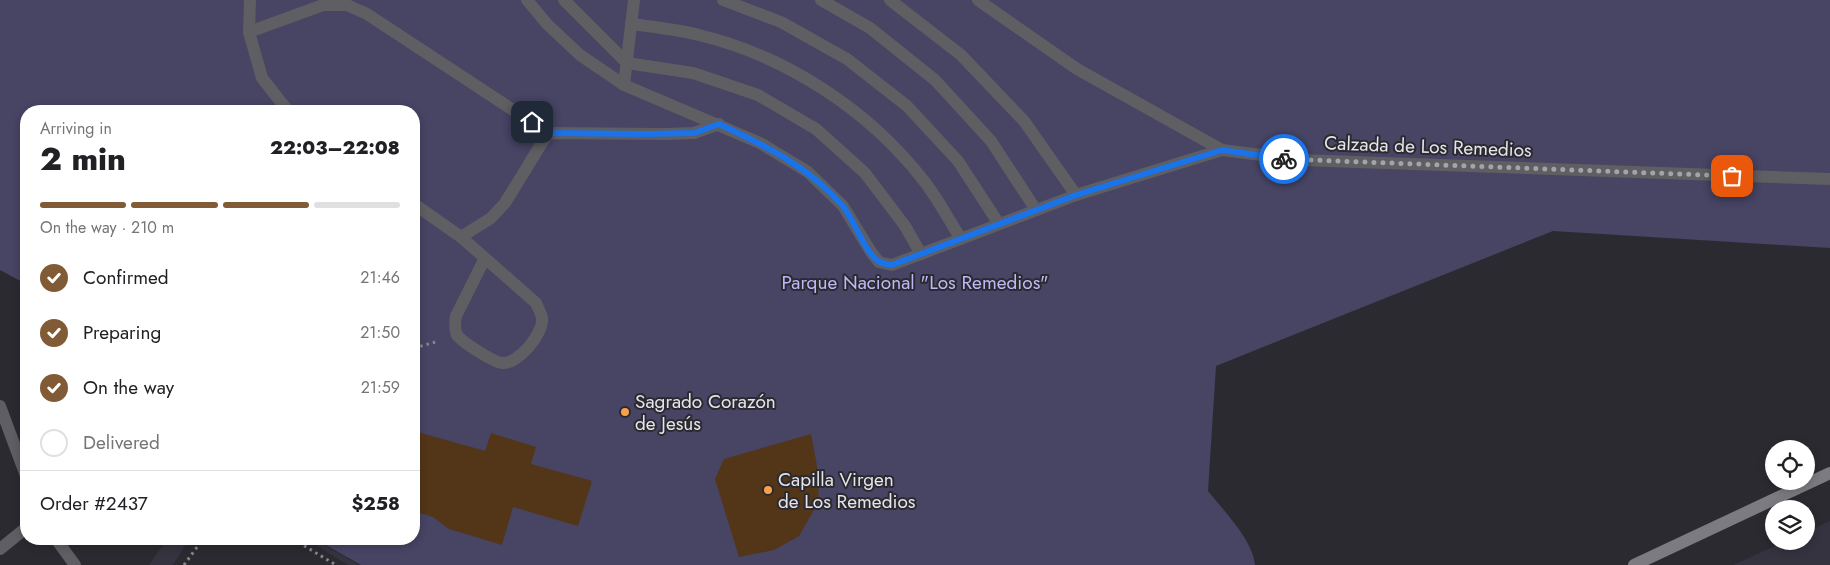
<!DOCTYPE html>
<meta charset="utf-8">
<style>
:root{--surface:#fff;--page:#f6f6f6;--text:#202124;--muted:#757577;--line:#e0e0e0;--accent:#815b35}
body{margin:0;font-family:Jost,sans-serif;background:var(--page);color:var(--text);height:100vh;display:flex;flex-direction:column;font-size:19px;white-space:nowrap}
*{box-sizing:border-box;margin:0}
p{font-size:16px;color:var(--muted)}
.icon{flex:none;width:28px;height:28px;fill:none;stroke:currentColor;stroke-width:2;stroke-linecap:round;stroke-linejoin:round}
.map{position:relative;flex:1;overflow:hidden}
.details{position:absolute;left:20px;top:105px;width:400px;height:440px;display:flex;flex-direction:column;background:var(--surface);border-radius:20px;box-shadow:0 2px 8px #0003}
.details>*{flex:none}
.tools{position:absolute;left:1765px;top:440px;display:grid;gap:10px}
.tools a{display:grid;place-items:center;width:50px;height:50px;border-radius:50%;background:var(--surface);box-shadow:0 2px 8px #0003;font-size:25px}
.pin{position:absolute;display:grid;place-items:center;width:42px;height:42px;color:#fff;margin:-21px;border-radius:10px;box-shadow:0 2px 8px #0006}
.courier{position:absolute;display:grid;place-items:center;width:50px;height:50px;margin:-25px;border:4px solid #1a73e8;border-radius:50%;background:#fff;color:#222;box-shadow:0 1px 6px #0007}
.head em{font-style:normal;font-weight:800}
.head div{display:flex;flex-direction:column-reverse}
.head{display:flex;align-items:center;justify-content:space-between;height:85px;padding:0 20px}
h1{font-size:32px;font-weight:800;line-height:38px}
.bar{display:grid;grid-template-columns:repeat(4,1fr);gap:8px 5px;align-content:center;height:60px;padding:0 20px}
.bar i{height:6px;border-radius:4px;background:var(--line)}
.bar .current{background:var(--accent)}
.bar p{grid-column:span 4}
.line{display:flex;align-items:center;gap:12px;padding:0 20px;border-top:1px solid var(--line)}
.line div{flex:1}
ol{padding:0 20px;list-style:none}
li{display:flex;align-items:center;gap:15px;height:55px}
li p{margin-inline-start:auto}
li .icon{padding:5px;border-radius:50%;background:var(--accent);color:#fff;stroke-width:4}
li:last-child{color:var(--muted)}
li i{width:28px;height:28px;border:2px solid var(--line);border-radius:50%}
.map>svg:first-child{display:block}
.built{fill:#34333f}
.green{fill:#474464}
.building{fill:#533518}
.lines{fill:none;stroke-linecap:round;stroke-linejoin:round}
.path{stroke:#87868c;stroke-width:3;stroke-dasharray:2.5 4;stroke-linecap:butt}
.service{stroke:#5f5e62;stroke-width:12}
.minor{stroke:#5f5e62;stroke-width:12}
.secondary{stroke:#7b7b81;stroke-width:12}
.done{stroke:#a3a3a9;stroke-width:5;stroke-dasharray:0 9}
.route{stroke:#1a73e8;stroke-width:6}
.poi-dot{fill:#f8a14a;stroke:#2b2a31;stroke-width:2}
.labels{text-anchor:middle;stroke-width:4;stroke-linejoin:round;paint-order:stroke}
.street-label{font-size:19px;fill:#e4e4e9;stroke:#2b2a31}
.park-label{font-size:19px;fill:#beb8f9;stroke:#2b2a31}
.poi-label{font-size:19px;fill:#e4e4e9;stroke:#2b2a31;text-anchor:start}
</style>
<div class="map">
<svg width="1830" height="565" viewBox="0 0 1830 565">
<rect width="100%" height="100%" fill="#2b2a31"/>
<g class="built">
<path d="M1830,521V565H1733L1786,541H1806V532Z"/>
<path d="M167,539H189L173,565H149Z"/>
<path d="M306,539H314L359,565H348Z"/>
</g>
<path class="green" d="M0,0H1830V248L1553,231L1216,366L1208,491C1223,510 1253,540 1255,565H361L315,539H414V111H26V284L0,270Z"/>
<g class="building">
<path d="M414,431L485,451L491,433L536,447L531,464L592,481L578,526L513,507L502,545L449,529L433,517L414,511Z"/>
<path d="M811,434L817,466L819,501L799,536L774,550L739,557L715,479L724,459Z"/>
</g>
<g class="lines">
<g class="path">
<path d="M414,348L439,341"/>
<path d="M293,539L336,565"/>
<path d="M184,565L203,539"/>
</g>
<g class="service">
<path d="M250,0L249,32L262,78L288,111"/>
<path d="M527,0L547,24L580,55L624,85L760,143L808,172L843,206L871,252L879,262L892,265L1076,195L1222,150"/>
<path d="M564,0L627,63L693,73L758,95L816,129L865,173L905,226L921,254"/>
<path d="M723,0L781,22L847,59L907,106L958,161L999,224"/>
<path d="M821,0L870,28L935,80L991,141L1036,210"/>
<path d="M890,0L961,55L1024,121L1076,195"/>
<path d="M978,0L1077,69L1222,150L1300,160L1830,179"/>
<path d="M631,24C653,27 677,29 699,35C786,56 869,110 924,181C938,199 949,220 961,239"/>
<path d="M249,32L323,5H347L367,14L548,133"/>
<path d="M624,85L634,0"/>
<path d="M414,204L461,237L536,303C538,308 541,313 542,318C544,333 518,365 502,363C493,362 462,342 457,335C454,329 455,322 456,316L485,258"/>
<path d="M461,237L491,218L505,203L548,133L666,134L694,133L719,124"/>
</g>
<g class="minor">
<path d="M0,406L26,476"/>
<path d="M56,539L75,565"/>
<path d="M0,549L26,528"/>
</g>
<path class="secondary" d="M1634,565L1830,473"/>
</g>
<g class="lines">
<path class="done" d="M1284,159L1732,176"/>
<path class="route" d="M532,122L548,133L647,134L694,133L719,124C764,145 809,167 842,205C854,219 866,256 880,262C884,264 888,264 892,265L1076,195L1222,150L1284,159"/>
</g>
<g class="poi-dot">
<circle cx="625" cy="412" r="5"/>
<circle cx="768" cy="490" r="5"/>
</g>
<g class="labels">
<g class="street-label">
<text transform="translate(1428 146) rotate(2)" y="7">Calzada de Los Remedios</text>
</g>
<g class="park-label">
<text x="915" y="289">Parque Nacional "Los Remedios"</text>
</g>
<g class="poi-label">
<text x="635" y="408">Sagrado Corazón<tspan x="635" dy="22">de Jesús</tspan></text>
<text x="778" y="486">Capilla Virgen<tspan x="778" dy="22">de Los Remedios</tspan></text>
</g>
</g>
</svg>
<div class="tools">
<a><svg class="icon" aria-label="locate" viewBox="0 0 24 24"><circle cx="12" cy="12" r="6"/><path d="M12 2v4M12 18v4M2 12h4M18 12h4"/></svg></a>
<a><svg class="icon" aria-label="layers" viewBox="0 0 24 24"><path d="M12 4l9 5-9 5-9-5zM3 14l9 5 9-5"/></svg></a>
</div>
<div class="pin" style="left:1732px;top:176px;background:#ea580c"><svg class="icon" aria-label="bag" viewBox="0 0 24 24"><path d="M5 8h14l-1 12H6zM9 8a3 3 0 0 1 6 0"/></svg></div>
<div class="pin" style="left:532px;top:122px;background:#1f2937"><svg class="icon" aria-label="home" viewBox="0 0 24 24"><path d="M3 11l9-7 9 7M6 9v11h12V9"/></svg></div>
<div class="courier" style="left:1284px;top:159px"><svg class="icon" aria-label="bike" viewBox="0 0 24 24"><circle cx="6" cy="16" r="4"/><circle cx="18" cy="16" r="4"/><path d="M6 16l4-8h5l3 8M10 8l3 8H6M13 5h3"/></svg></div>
<section class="details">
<div class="head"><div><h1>2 min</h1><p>Arriving in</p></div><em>22:03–22:08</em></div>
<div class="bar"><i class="current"></i><i class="current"></i><i class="current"></i><i></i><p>On the way · 210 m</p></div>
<ol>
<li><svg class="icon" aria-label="check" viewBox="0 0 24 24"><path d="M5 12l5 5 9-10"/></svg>Confirmed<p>21:46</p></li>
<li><svg class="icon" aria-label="check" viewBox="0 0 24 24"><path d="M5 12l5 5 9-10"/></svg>Preparing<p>21:50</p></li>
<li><svg class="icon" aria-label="check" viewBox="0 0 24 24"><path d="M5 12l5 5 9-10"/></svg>On the way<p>21:59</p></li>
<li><i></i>Delivered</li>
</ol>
<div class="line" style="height:65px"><div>Order #2437</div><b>$258</b></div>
</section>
</div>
